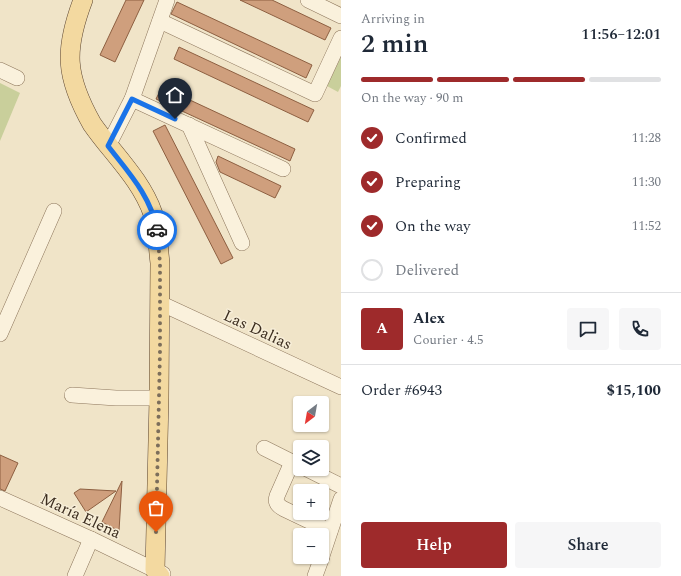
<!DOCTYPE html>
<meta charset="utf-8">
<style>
:root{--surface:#fff;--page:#f6f6f7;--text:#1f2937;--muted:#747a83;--line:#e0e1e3;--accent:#9e2a2b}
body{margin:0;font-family:Spectral,serif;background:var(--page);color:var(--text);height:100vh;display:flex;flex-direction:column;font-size:15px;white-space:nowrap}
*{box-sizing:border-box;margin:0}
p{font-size:13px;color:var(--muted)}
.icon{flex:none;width:22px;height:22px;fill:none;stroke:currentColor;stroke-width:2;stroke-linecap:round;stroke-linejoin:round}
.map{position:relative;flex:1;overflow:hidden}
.side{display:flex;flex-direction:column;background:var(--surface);width:340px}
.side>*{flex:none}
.needle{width:26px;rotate:211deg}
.tools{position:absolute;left:293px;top:396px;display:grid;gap:8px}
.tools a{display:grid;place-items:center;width:36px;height:36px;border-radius:4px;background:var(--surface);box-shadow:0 1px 3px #0004;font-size:20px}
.pin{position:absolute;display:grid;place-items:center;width:34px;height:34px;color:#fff;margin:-41px -17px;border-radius:50% 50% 50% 0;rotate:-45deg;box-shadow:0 0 4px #0007}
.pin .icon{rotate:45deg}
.courier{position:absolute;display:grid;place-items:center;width:40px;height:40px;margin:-20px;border:3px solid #1a73e8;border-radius:50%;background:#fff;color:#222;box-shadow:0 1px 5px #0007}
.headline em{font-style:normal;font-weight:600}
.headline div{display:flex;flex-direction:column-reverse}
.headline{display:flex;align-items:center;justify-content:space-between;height:68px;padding:0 20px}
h1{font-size:26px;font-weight:600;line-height:30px}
.bar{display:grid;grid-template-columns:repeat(4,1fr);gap:6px 4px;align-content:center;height:48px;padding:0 20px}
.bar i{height:5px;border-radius:3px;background:var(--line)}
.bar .on{background:var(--accent)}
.bar p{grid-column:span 4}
.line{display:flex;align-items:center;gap:10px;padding:0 20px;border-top:1px solid var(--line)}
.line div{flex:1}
.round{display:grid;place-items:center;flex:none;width:42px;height:42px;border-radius:4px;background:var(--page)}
ol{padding:0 20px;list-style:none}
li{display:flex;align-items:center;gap:12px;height:44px}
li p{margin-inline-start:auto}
li .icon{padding:4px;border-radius:50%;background:var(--accent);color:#fff;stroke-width:4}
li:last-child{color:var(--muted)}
li i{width:22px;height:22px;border:2px solid var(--line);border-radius:50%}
.cta{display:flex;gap:8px;margin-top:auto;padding:8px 20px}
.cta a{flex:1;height:46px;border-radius:4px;background:var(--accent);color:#fff;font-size:16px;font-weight:600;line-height:46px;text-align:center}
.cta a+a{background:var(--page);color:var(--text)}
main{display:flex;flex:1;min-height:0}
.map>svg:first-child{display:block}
.green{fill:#c9cf9b}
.building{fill:#cf9f7d;stroke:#8d5f41}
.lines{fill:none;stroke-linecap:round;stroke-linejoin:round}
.minor-casing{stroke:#8d765c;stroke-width:16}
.major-casing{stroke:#5b4430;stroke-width:20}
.minor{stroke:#faf1dc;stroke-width:15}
.major{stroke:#f3d9a0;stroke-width:19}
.done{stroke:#7c6e5b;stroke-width:4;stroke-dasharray:0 7.2}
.route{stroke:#1a73e8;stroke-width:5}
.labels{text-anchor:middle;stroke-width:3;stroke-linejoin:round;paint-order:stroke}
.street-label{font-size:16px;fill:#3d2e20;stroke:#f7eed8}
</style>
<main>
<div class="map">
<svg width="341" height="576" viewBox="0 0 341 576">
<rect width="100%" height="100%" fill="#f0e4c8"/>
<g class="green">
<path d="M341,57V86L338,92L327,86Z"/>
<path d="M0,83L20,93L0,141Z"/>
</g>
<g class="building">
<path d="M126,0H144L115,62L100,55Z"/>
<path d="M240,0H272L331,28L325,40Z"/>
<path d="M177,2L312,65L306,78L171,14Z"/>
<path d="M179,47L314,110L308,122L174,59Z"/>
<path d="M162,87L295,149L290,161L156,99Z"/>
<path d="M165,125L233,258L221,264L153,131Z"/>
<path d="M218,156L281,186L275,198L220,172L216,162Z"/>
<path d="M0,455L18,463L5,491L0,489Z"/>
<path d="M122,481L119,531L102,522Z"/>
<path d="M80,489L116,491L86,512L74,493Z"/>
</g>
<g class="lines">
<g class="minor-casing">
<g id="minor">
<path d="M308,0L341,16"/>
<path d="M160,21L315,94L341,38"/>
<path d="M0,70L17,78"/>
<path d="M132,99L283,169"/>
<path d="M189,125L242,243"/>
<path d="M108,146L132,99L167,0"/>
<path d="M160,303L341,387"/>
<path d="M0,334L54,211"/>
<path d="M72,395L116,398H159"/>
<path d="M264,448L300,466"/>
<path d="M292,462L277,496C275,502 278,506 284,509L330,531"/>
<path d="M307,469L341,486"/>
<path d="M0,498L91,539L163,574"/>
<path d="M322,556L341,499"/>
<path d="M75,576L91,539"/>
<path d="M315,576L322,557"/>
</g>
</g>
<g class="major-casing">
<path id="major" d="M83,0C64,50 65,76 92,124C112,153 141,179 153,214C158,230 158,247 160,263L159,398L155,570L160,576"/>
</g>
<use href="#minor" class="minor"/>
<use href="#major" class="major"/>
</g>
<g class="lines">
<path class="done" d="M156,532L160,351V263L157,230"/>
<path class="route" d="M157,230C151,196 128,172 108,146L132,99L175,119"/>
</g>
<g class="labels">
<g class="street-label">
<text transform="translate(258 329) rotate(25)" y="6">Las Dalias</text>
<text transform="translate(81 515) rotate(25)" y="6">María Elena</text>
</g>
</g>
</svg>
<div class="tools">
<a><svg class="needle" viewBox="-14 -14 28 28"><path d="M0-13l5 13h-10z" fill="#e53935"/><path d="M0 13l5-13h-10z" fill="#747a83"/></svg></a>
<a><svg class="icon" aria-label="layers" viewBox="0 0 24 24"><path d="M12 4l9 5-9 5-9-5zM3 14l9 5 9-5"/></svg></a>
<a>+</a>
<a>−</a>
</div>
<div class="pin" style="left:156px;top:532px;background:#ea580c"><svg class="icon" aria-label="bag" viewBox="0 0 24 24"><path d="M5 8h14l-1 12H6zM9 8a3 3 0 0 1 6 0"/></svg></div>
<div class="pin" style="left:175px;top:119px;background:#1f2937"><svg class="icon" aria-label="home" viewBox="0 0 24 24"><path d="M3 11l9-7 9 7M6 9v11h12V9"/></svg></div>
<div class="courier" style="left:157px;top:230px"><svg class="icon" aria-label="car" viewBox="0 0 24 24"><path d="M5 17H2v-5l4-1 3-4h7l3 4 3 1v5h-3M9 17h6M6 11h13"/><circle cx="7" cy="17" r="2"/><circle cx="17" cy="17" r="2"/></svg></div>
</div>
<section class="side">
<div class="headline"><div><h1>2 min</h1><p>Arriving in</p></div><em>11:56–12:01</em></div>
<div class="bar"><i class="on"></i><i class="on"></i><i class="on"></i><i></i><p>On the way · 90 m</p></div>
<ol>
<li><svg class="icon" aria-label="check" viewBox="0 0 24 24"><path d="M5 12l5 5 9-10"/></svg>Confirmed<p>11:28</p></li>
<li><svg class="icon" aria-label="check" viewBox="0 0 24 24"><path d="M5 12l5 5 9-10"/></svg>Preparing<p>11:30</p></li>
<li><svg class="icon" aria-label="check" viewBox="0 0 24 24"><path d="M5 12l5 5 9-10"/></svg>On the way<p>11:52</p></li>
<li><i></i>Delivered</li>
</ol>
<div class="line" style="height:72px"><b class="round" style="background:var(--accent);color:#fff">A</b><div><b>Alex</b><p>Courier · 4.5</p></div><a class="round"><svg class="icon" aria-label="chat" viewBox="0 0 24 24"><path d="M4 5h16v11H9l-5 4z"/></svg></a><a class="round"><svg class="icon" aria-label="phone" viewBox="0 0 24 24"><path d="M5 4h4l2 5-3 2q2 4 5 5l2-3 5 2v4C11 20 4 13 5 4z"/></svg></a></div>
<div class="line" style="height:52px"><div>Order #6943</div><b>$15,100</b></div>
<div class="cta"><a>Help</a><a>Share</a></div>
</section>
</main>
